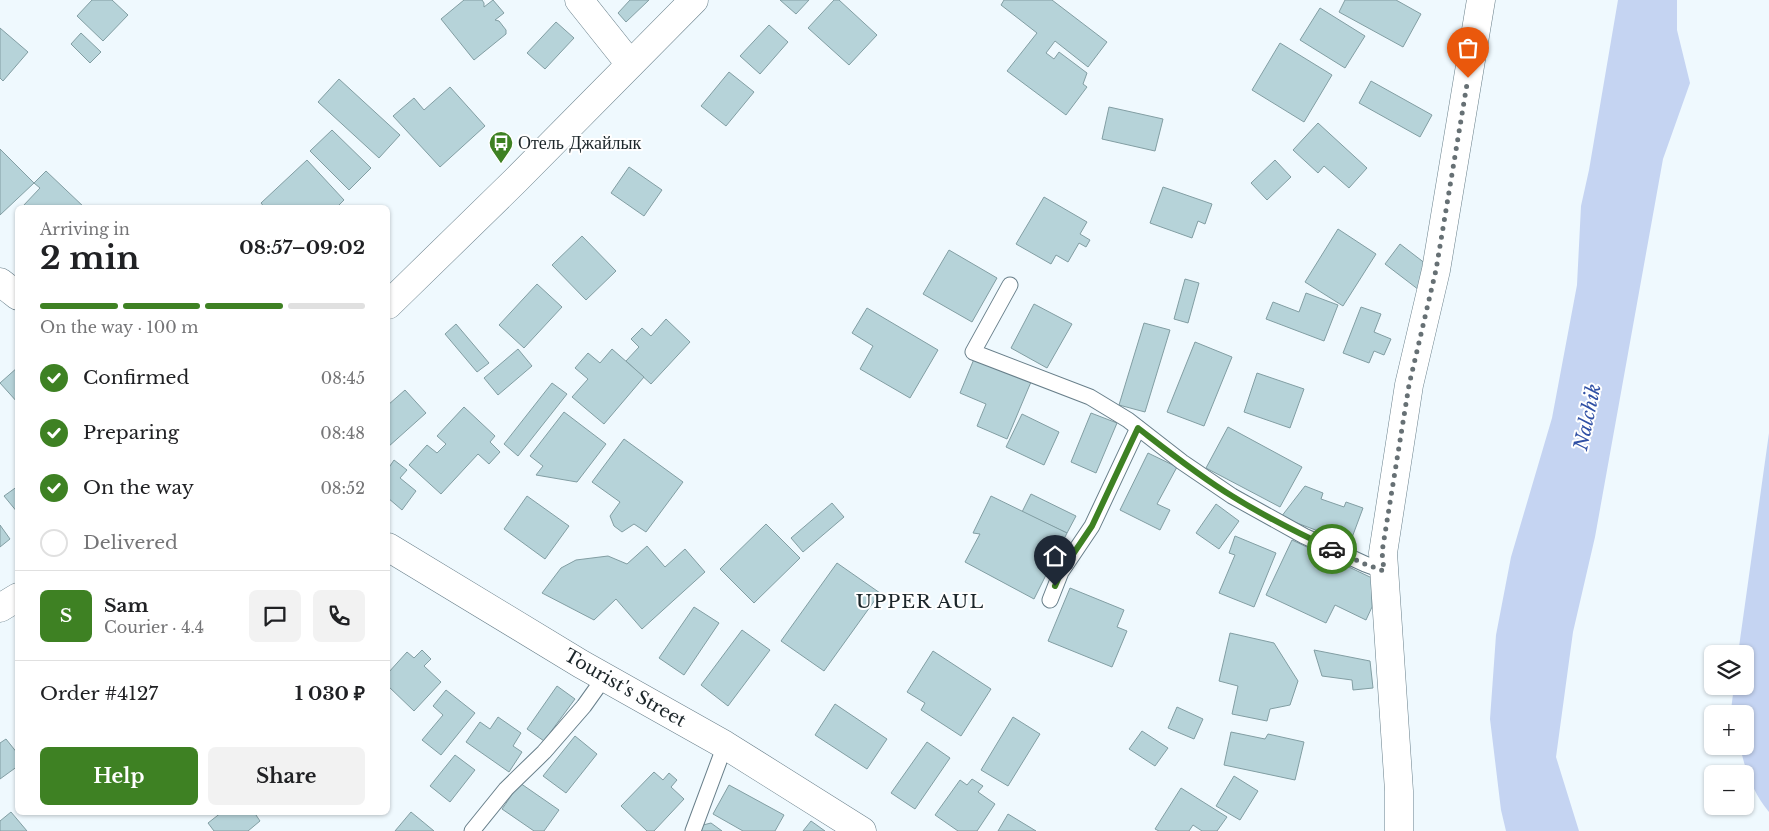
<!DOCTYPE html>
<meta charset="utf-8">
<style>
:root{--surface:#fff;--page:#f2f2f2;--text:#202124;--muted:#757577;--line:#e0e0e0;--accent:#3e8123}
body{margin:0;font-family:"Libre Baskerville",serif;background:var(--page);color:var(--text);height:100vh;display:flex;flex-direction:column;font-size:19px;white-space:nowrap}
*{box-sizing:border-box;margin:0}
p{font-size:16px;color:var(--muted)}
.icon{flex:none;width:28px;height:28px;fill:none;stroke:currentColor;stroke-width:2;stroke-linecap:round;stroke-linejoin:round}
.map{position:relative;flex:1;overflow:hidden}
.drawer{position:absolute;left:15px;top:205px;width:375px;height:610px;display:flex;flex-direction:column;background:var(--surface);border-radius:8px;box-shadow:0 1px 4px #0004}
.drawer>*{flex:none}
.tools{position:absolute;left:1704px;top:645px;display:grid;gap:10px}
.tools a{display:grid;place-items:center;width:50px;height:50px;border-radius:8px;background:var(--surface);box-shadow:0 1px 4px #0004;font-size:25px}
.pin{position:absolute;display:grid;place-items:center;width:42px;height:42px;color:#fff;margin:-51px -21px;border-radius:50% 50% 50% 0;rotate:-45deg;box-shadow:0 0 5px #0007}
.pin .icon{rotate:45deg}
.courier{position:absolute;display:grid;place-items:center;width:50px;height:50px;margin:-25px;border:4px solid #3e8123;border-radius:50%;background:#fff;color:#222;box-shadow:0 1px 6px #0007}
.summary em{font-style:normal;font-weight:800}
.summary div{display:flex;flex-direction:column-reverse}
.summary{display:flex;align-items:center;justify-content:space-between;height:85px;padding:0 25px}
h1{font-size:32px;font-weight:800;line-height:38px}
.bar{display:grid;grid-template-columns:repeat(4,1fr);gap:8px 5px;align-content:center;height:60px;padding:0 25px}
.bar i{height:6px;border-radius:4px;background:var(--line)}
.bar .current{background:var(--accent)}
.bar p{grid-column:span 4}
.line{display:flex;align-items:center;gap:12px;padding:0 25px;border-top:1px solid var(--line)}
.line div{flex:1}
.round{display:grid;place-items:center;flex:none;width:52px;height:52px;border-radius:8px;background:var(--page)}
ol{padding:0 25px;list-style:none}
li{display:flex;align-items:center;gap:15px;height:55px}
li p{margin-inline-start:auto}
li .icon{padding:5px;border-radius:50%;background:var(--accent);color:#fff;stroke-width:4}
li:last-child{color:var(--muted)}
li i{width:28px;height:28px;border:2px solid var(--line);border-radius:50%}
.primary-button{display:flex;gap:10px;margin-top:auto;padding:10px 25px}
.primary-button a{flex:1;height:58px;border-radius:8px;background:var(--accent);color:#fff;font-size:20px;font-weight:800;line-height:58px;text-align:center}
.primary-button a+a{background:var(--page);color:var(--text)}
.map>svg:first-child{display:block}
.water{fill:#c5d4f2}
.building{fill:#b6d3d9;stroke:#829ea3}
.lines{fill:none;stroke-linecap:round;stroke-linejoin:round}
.lane-casing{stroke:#687f8a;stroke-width:17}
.street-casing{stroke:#687f8a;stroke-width:29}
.secondary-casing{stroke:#687f8a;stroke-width:29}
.lane{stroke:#fff;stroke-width:15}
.street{stroke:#fff;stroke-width:28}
.secondary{stroke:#fff;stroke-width:28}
.done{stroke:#667074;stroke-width:5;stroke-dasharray:0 9}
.route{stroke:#3e8123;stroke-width:6}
.labels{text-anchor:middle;stroke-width:4;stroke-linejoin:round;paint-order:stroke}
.poi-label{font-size:18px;fill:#1c262a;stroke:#fff;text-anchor:start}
.street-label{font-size:18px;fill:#1c262a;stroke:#fff}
.water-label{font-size:19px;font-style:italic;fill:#3050a5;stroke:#fff}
.neighbourhood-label{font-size:19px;letter-spacing:1px;fill:#1c262a;stroke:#fff}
</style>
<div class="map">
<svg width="1769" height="831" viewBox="0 0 1769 831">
<rect width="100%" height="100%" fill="#eff9fe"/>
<g class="water">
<path d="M1618,0H1677V30L1690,83L1663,159L1595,537L1573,632L1556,757L1579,831H1506L1501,810L1490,719L1496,635L1511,557L1552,418L1577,285L1581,206L1589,170Z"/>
<path d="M1769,433V812C1753,793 1745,770 1740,746H1745V714H1732L1731,710L1734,686H1745V654H1738Z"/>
</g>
<g class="building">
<path d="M92,0H112L128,15L103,41L77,16Z"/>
<path d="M464,0H482L484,3V7L493,0L504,13L495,20L499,21L506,30V34L474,60L441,19Z"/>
<path d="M630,0H649L626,22L618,13Z"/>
<path d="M780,0H809L796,14Z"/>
<path d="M834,0H839L877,35L849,65L808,28Z"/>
<path d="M1004,0H1052L1107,42L1088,67L1055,41L1046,53L1054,59L1059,52L1087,73L1083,84L1087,87L1066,115L1007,71L1037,33L1001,5Z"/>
<path d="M1345,0H1396L1421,14L1403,47L1339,12Z"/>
<path d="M1320,8L1365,36L1345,68L1300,40Z"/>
<path d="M556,22L574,38L545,69L527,53Z"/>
<path d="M769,25L788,42L760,74L740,56Z"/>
<path d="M0,28L28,52L3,81L0,78Z"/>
<path d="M81,33L101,52L90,63L71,44Z"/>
<path d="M1280,43L1332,75L1304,122L1252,90Z"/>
<path d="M729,72L754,92L726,126L701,106Z"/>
<path d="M339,79L400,135L379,158L318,102Z"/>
<path d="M1371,81L1432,115L1420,137L1359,103Z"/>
<path d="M450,87L485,126L440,167L393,116L414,98L424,110Z"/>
<path d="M1109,107L1163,119L1155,151L1102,139Z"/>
<path d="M1318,123L1367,168L1349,188L1324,166L1318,173L1293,150Z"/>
<path d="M332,130L371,168L349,190L310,151Z"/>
<path d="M0,149L34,183L0,215Z"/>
<path d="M307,160L344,200L336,208H265L261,203Z"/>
<path d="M1275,160L1291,177L1267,200L1251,183Z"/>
<path d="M629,167L662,190L644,216L611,193Z"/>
<path d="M46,171L85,208H24L23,206L40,188L34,183Z"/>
<path d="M1163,187L1212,204L1205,224L1198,221L1192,238L1150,223Z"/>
<path d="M1044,197L1087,222L1080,234L1090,240L1086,247L1079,243L1068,262L1056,255L1051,264L1016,244Z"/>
<path d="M1338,229L1376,254L1343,306L1305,282Z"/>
<path d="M582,236L616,271L586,300L552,265Z"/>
<path d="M1400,244L1426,264L1419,290L1385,264Z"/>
<path d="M949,250L997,278L972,322L923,294Z"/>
<path d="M1185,279L1199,283L1188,323L1174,319Z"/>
<path d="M537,284L562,307L524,348L499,325Z"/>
<path d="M1306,293L1338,305L1324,341L1266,319L1273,302L1299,312Z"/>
<path d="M1034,304L1072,324L1047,368L1011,348Z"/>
<path d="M1361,307L1381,314L1374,332L1391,339L1384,355L1374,351L1369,363L1343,353Z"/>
<path d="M867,308L938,350L910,398L860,369L873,346L852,333Z"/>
<path d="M666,319L690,342L651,384L626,361L639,347L631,339L642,328L651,336Z"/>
<path d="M1144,323L1170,330L1145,412L1119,405Z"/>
<path d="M456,324L489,363L477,372L445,334Z"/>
<path d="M1195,342L1232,357L1204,426L1167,412Z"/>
<path d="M518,349L532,366L498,395L484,378Z"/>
<path d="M612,349L644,377L604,424L572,397L588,379L575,368L588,353L600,363Z"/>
<path d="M974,359L1031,382L1007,439L977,426L986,404L960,393Z"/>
<path d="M18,367V403L0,383Z"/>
<path d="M1257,373L1304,389L1290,428L1244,412Z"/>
<path d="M552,383L567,394L518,456L504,444Z"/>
<path d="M405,390L426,413L388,447V405Z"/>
<path d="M464,407L495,436L490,442L500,452L489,464L478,454L441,494L409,465L427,445L437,453L446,444L437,436Z"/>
<path d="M564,412L606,444L577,482L536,475L543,466L530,456Z"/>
<path d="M1091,413L1117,423L1096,473L1071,462Z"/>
<path d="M1022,414L1059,432L1044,465L1006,447Z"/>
<path d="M1228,427L1302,467L1280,507L1206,468Z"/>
<path d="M624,439L683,482L646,532L634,524L622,532L614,526L610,516L620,502L592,482Z"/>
<path d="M1148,453L1177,467L1157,504L1170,510L1160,530L1120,510Z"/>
<path d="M394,460L407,470L400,478L416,491L402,510L388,498V469Z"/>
<path d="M18,486V513L4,496Z"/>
<path d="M1305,486L1323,493L1321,499L1344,507L1346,502L1363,508L1350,543L1281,517Z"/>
<path d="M1031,494L1076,516L1067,533L1022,512Z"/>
<path d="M527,496L569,526L545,559L504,529Z"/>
<path d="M991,496L1067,533L1034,599L965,562L980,534L973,533Z"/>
<path d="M832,503L844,517L803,552L791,538Z"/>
<path d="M1216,504L1239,521L1219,549L1196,533Z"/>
<path d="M766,524L800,558L754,603L720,569Z"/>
<path d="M0,525L10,539L0,547Z"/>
<path d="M1235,536L1276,553L1254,607L1219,593L1235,555L1229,553Z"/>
<path d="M1292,540L1372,578V607L1366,620L1335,605L1326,623L1266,595Z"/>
<path d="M647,546L665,567L685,549L705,572L642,629L616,599L594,620L542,593L561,568L576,560L608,556L627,564Z"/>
<path d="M837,563L880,593L824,671L781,641Z"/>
<path d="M1070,588L1124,610L1117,627L1127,631L1112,667L1048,641Z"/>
<path d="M694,607L719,623L684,675L659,658Z"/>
<path d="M742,630L770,650L728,706L701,685Z"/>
<path d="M1230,633L1274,643L1298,681L1290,705L1270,709L1267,721L1232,714L1238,686L1219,681Z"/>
<path d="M422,650L431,659L424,666L441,682L414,711L388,686V673L407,652L414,658Z"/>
<path d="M1314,650L1370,661L1373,688L1353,690L1352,680L1322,676Z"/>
<path d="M933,651L991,689L961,736L921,710L925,703L907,692Z"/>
<path d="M557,686L575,699L544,741L527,729Z"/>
<path d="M446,690L475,713L441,755L422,740L443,715L433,706Z"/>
<path d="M835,704L887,739L867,769L815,735Z"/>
<path d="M1177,707L1203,719L1194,739L1168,728Z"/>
<path d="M498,717L521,733L513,746L522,752L509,772L466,742L480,722L490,729Z"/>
<path d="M1013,717L1040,734L1008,786L981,770Z"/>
<path d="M1142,731L1168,748L1155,766L1129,749Z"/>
<path d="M1231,732L1265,739L1268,734L1304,742L1295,780L1224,765Z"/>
<path d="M575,736L597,754L566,793L543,776Z"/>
<path d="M6,739L18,754V766L0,779V743Z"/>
<path d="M927,742L950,758L915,809L891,793Z"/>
<path d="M455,755L475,770L450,802L430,786Z"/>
<path d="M654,772L663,780L669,773L677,780L671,787L684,799L654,831H647L621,806Z"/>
<path d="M1234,776L1258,791L1240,820L1216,806Z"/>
<path d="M972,779L983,786L978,792L995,804L977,831H958L935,815L960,780L967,785Z"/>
<path d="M520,783L559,810L544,831H534L502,809Z"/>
<path d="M729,785L784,815L775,831H743L713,814Z"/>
<path d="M1181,788L1227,817L1217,831H1202L1193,825L1189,831H1159L1155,829Z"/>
<path d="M11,812L27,831H0V821Z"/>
<path d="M222,812H254L260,821L248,831H214L208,823Z"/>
<path d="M411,812L434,831H395Z"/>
<path d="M1008,814L1036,831H998Z"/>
<path d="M811,821L825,831H803Z"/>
<path d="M711,823L722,831H699L703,825Z"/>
</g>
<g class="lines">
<g class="lane-casing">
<g id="lane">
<path d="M1010,285L973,352L1090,397L1128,420L1182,462L1232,496L1304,536L1365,564L1384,571"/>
<path d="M1050,600L1061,572L1092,526L1138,428"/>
<path d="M472,831L506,789L544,752L584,706L604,678"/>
<path d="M693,831L725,745"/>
</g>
</g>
<g class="street-casing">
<g id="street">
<path d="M579,0L630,64"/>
<path d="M0,282L18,296"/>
<path d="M388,547L581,664L725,745L862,831"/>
<path d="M1399,831V791L1383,553L1409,385L1436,270L1481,0"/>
</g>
</g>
<g class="secondary-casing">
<g id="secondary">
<path d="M388,305L516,180L694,0"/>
<path d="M0,608L18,597"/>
</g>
</g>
<use href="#lane" class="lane"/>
<use href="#street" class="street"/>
<use href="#secondary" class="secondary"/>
</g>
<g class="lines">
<path class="done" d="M1332,549L1365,564L1384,571L1382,552L1409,385L1436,270L1468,78"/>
<path class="route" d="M1055,586L1061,572L1092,526L1138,428C1169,452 1199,476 1232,496C1264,516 1298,533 1332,549"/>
</g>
<defs>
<g id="bus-pin" transform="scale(1.25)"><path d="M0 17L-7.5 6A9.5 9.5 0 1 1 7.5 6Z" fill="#3e8123" stroke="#fff"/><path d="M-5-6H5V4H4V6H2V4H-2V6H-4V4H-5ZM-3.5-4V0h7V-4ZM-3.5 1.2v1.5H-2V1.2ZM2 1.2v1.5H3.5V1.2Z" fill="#fff"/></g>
</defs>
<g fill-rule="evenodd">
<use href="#bus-pin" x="501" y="143"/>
</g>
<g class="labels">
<g class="poi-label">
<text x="518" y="149">Отель Джайлык</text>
</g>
<g class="street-label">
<text transform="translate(625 688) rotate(30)" y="6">Tourist's Street</text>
</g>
<g class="water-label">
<text transform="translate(1587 417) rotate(-78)" y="7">Nalchik</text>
</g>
<g class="neighbourhood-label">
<text x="920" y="608">UPPER AUL</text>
</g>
</g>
</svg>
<div class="tools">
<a><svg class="icon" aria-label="layers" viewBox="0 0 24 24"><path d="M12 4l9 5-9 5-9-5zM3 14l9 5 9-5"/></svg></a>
<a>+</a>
<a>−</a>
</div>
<div class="pin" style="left:1468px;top:78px;background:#ea580c"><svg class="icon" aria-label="bag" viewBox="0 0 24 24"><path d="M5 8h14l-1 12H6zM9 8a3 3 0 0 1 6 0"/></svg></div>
<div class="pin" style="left:1055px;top:586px;background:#1f2937"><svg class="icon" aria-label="home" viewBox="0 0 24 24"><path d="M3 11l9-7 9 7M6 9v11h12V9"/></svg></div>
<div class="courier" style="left:1332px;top:549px"><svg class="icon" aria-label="car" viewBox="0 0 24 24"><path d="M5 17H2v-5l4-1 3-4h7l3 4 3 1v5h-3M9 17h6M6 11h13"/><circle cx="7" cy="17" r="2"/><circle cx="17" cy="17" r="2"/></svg></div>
<section class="drawer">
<div class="summary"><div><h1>2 min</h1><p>Arriving in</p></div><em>08:57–09:02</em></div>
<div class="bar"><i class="current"></i><i class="current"></i><i class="current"></i><i></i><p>On the way · 100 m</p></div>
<ol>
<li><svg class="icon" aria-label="check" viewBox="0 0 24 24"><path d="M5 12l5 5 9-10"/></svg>Confirmed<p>08:45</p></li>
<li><svg class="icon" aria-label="check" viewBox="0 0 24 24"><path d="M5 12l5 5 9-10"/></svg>Preparing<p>08:48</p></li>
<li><svg class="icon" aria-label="check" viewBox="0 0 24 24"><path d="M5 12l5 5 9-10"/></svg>On the way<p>08:52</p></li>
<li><i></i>Delivered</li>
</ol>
<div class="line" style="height:90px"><b class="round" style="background:var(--accent);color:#fff">S</b><div><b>Sam</b><p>Courier · 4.4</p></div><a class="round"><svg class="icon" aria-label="chat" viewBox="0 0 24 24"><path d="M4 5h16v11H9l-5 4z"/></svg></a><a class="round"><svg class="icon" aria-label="phone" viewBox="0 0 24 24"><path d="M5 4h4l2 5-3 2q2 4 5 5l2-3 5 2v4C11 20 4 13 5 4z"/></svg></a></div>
<div class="line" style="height:65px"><div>Order #4127</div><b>1 030 ₽</b></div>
<div class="primary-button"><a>Help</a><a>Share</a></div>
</section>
</div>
